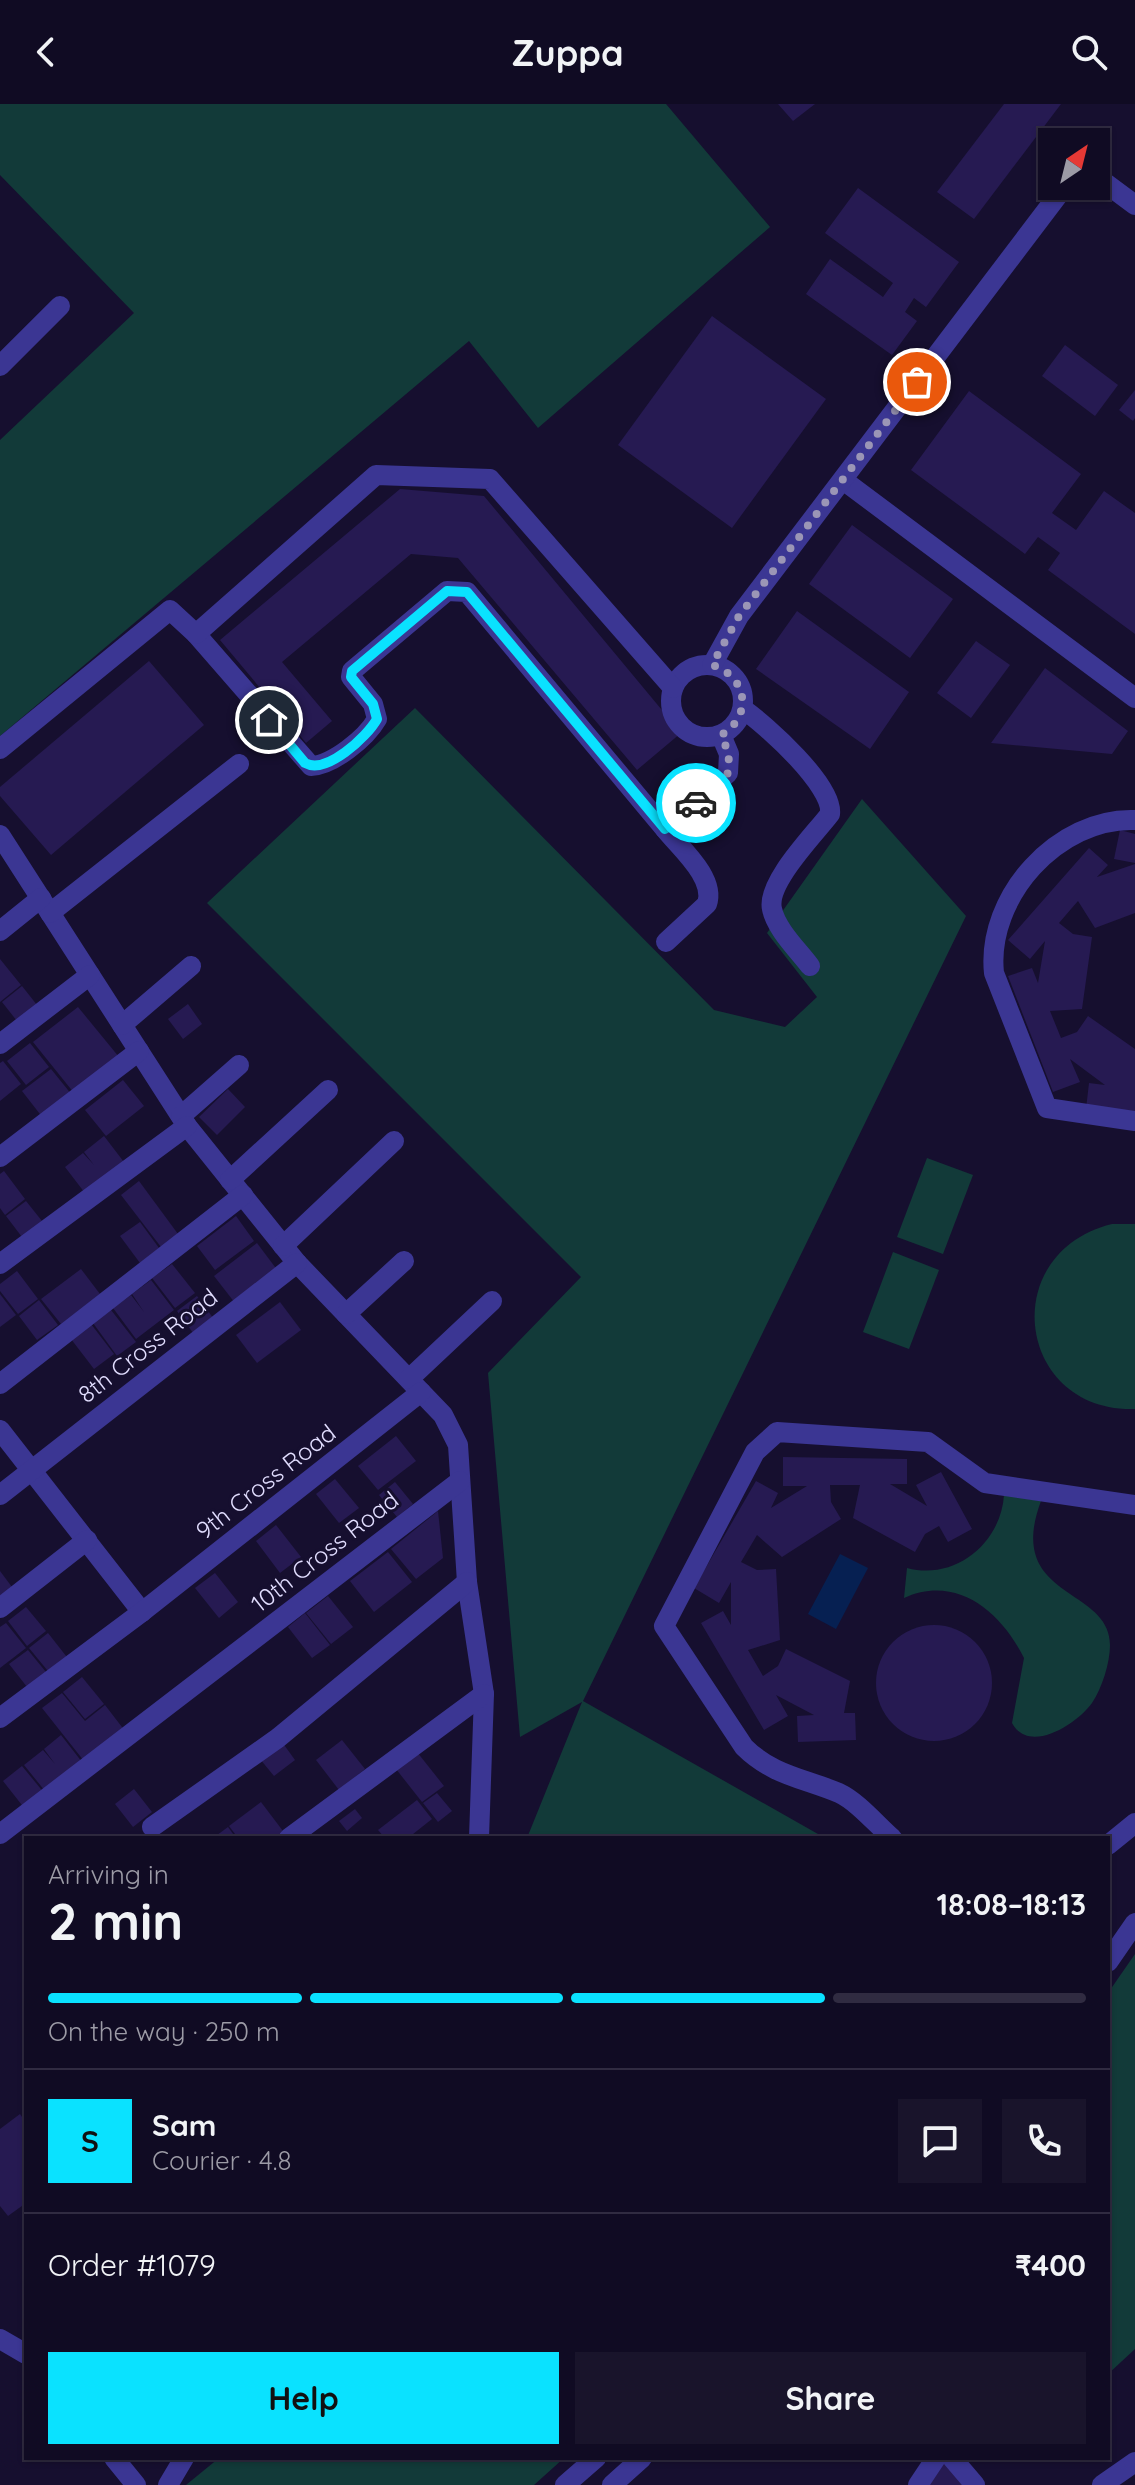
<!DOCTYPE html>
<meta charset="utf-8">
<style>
:root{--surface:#100b23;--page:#19142b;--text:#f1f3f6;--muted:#9c9ba6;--line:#302b41;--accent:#0ae2ff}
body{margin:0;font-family:Quicksand,sans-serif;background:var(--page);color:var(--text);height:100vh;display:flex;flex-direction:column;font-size:30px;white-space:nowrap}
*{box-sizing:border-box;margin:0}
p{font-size:26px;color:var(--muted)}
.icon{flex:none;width:44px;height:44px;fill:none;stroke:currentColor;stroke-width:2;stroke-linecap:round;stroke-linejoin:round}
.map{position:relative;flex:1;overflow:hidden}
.sheet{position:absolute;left:24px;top:1732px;width:1086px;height:624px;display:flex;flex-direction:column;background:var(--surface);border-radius:0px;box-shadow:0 2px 6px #0004,0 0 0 2px var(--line)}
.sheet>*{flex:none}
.needle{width:52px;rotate:35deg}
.tools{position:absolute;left:1038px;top:24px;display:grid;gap:16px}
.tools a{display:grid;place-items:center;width:72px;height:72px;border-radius:0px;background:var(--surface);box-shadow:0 2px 6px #0004,0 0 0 2px var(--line);font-size:40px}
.pin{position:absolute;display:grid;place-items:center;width:68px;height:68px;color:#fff;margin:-34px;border:4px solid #fff;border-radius:50%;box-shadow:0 2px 8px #0007}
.courier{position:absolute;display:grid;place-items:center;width:80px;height:80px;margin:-40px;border:6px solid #0ae2ff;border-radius:50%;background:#fff;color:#222;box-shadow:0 2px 10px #0007}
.summary em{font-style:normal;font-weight:800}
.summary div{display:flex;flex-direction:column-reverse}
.summary{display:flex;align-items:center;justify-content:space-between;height:136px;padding:0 24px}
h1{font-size:52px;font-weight:800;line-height:60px}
.bar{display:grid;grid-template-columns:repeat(4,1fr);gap:12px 8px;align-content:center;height:96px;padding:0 24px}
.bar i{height:10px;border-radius:6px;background:var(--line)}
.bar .selected{background:var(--accent)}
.bar p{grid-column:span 4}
.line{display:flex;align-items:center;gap:20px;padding:0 24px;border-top:2px solid var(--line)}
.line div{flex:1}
.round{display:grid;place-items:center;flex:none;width:84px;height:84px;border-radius:0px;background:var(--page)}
.primary-button{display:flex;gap:16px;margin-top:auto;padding:16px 24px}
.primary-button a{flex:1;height:92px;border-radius:0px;background:var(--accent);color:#111;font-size:32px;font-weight:800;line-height:92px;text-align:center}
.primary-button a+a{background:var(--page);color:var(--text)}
header{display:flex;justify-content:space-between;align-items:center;height:104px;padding:0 24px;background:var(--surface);font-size:36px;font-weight:800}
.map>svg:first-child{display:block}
.green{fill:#123a39}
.water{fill:#062052}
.building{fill:#261a52}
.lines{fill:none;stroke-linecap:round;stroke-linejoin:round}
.minor{stroke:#3b3693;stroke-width:20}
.done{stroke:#9b96b6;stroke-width:8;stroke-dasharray:0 14.4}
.route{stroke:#0ae2ff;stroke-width:10}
.labels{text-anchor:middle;stroke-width:6;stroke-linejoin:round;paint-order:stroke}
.street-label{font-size:24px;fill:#e2deff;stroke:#160f2f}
</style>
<header><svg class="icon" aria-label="back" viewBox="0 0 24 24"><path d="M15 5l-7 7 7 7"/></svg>Zuppa<svg class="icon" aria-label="search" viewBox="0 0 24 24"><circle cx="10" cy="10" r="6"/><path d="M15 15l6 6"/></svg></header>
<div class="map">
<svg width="1135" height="2381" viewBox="0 0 1135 2381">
<rect width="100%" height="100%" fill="#160f2f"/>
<g class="green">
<path d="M0,0H666L770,123L538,324L469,237L0,632V336L134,209L0,71Z"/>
<path d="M415,604L714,906L785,923L817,893L767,829L862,695L966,812L583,1597L825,1734H527L582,1598L520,1633L488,1269L581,1173L207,799Z"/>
<path d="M927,1054L973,1071L943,1150L897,1133Z"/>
<path d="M1112,1120H1135V1305C1017,1309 995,1149 1112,1120Z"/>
<path d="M893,1148L939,1166L909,1245L863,1228Z"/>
<path d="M1004,1391L1041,1397C1004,1496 1110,1482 1110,1541C1110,1559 1102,1584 1092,1599C1077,1620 1029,1651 1012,1619L1024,1554C1001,1508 957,1470 904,1494L907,1464C955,1477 1001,1439 1004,1391Z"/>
<path d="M1135,1850V2245L1108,2270V1889Z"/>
<path d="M219,2354H564L534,2381H186Z"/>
</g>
<path class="water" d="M840,1450L868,1464L836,1525L808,1510Z"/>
<g class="building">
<path d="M778,0H815L793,17Z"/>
<path d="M1004,0H1061L974,115L937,88Z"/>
<path d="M858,84L959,158L926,203L914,194L905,208L917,217L892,251L806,190L830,155L883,193L893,179L825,129Z"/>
<path d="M712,212L826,295L732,424L618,341Z"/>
<path d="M1065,241L1118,281L1095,312L1042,272Z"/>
<path d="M1135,286V314L1133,317L1119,306Z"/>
<path d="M969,287L1081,370L1052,409L1076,426L1104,387L1135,409V530L1048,466L1060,449L1038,433L1025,450L911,366Z"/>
<path d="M400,385L484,392L681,629L637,666L458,454L411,450L282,558L332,617L306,639L220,536Z"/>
<path d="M852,421L953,495L910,554L809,480Z"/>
<path d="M797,507L909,588L870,645L756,565Z"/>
<path d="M976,537L1010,561L971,614L937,589Z"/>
<path d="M149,557L204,621L51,751L0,692V683Z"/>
<path d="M1045,564L1128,627L1112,650L991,639Z"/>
<path d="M1120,726L1135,730V759L1114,755Z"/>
<path d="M1089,744L1108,761L1097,773L1135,760V809L1095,824L1078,797L1071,805L1059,819L1073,830L1092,833L1082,905L1050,907L1061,934L1077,928L1088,912L1135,945V1011L1086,1005L1089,979L1105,981L1070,955L1080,978L1053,988L1008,872L1032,864L1038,879L1045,837L1030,855L1008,836Z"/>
<path d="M0,855L21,881L0,898Z"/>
<path d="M22,882L37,901L17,917L2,898Z"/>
<path d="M188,900L202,920L183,935L168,915Z"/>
<path d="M78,903L119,953L74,989L33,938Z"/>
<path d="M30,939L49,963L26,981L7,957Z"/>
<path d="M3,957L21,980L0,997V959Z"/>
<path d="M51,965L72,991L43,1014L22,987Z"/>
<path d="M123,976L144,1002L106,1032L85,1006Z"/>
<path d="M228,985L245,1003L217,1031L199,1013Z"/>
<path d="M104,1032L127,1062L88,1093L65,1063L83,1049L94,1061L84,1048Z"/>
<path d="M4,1067L25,1095L5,1111L0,1104V1070Z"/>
<path d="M139,1077L178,1130L161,1143L121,1091Z"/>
<path d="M26,1097L46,1122L25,1137L6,1112Z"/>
<path d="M236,1112L254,1137L215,1166L197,1142Z"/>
<path d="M140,1118L159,1144L140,1159L120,1132Z"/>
<path d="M257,1139L278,1167L235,1199L214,1172Z"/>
<path d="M172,1160L195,1189L175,1204L152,1174Z"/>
<path d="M81,1165L100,1190L61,1220L41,1195Z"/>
<path d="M17,1167L38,1195L18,1210L0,1187V1180Z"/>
<path d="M151,1176L174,1206L136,1235L113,1204L131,1191L144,1208L132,1190Z"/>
<path d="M0,1190L16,1211L0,1223Z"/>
<path d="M197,1192L216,1218L196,1233L177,1207Z"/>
<path d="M39,1196L58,1221L37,1236L19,1212Z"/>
<path d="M280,1198L301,1226L257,1259L236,1231Z"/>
<path d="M111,1206L136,1238L117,1252L93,1219Z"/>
<path d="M91,1220L114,1250L94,1265L71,1235Z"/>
<path d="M396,1332L416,1357L378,1386L358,1362Z"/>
<path d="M783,1353L907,1355V1380H890L927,1402L916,1381L941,1368L972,1425L948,1438L939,1422L925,1430L915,1448L853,1414L860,1381H830L831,1398L841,1415L782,1453L757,1431L741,1458L757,1466L776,1465L780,1536L748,1546L763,1572L778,1562L786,1545L850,1577L844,1609H855L856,1636L798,1638L797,1612L814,1611L776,1591L788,1612L764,1626L701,1519L723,1507L731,1521V1478L719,1499L694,1484L756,1377L778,1389L771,1404L807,1382H783Z"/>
<path d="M335,1375L359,1404L339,1419L316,1390Z"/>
<path d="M395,1378L413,1400L397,1413L379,1391Z"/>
<path d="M438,1407L443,1454L416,1475L391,1445Z"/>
<path d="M276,1421L301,1453L280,1469L256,1437Z"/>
<path d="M388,1448L412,1478L374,1508L350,1477Z"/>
<path d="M0,1467L12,1483L0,1492Z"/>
<path d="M215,1469L238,1498L219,1514L195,1484Z"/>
<path d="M328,1492L353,1523L331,1540L306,1509Z"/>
<path d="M26,1503L46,1527L27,1542L8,1517Z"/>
<path d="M305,1509L330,1541L312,1554L288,1523Z"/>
<path d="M6,1519L26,1544L0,1564V1523Z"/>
<circle cx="934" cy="1579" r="58"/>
<path d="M48,1529L70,1557L52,1572L29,1544Z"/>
<path d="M28,1546L50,1573L31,1588L9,1560Z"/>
<path d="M82,1573L104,1600L85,1615L63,1588Z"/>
<path d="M62,1589L85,1617L105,1601L125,1627L84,1657L42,1604Z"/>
<path d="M61,1631L82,1658L45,1687L24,1661L43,1646L55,1660L44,1645Z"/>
<path d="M342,1636L365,1665L339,1686L316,1656Z"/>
<path d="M282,1638L295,1656L274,1672L260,1655Z"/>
<path d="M417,1648L444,1682L422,1698L396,1665Z"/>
<path d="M22,1662L45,1690L25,1705L3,1677Z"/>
<path d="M134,1685L152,1708L133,1723L115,1700Z"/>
<path d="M437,1689L452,1707L438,1718L423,1699Z"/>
<path d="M417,1696L432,1715L408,1734H385L378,1726Z"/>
<path d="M261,1698L286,1731L282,1734H238L229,1722Z"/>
<path d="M355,1705L362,1714L347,1727L339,1717Z"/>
<path d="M228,1723L236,1734H213Z"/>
<path d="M20,2010L26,2019V2099L8,2112L0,2102V2025Z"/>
<path d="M942,2355L968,2381H924Z"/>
</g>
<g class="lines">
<g class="minor">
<path d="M1096,72L1135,101"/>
<path d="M0,262L60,202"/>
<path d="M843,376L1135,594"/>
<path d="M196,530L311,662C333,661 366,634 377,615L373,600L351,573L352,567L447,487L467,488L665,725L728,669L729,650L721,631"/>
<circle cx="707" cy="597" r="36"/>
<path d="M712,561L739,512L1065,82"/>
<path d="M743,605C766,621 834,682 830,710C814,731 766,779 772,805C776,825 798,846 810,862"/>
<path d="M0,645L170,506L196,530L376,371L490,375L673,584"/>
<path d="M1135,716C1058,713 986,793 994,869L1047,1004L1135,1017"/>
<path d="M665,725C680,744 716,774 707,800L666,838"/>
<path d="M0,731L187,1022L297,1159L443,1311L458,1341L467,1478L484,1590L479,1734"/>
<path d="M50,809L239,660"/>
<path d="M0,827L41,794"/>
<path d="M122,921L191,862"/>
<path d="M0,940L90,871"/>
<path d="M181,1012L239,961"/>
<path d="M0,1053L139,947"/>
<path d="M230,1076L328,986"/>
<path d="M283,1142L394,1037"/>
<path d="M0,1160L187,1022"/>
<path d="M346,1210L404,1157"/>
<path d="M409,1275L492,1197"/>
<path d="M0,1280L243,1091"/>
<path d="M0,1326L142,1508"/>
<path d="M0,1391L297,1159"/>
<path d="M0,1504L87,1436"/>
<path d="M0,1614L142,1508L421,1288"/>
<path d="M152,1723L278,1634L467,1478"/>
<path d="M0,1730L460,1377"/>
<path d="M289,1734L484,1590"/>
<path d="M892,1734C876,1720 858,1698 839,1689C803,1674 772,1671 744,1643L664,1522L755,1348L777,1328L928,1338L985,1379L1135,1401"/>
<path d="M1108,1741L1135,1719"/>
<path d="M1108,1858L1135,1819"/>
<path d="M0,2235L26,2250"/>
<path d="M114,2354L136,2381"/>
<path d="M952,2354L975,2381"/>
<path d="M168,2381L184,2354"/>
<path d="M565,2381L596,2354"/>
<path d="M612,2381L642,2354"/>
<path d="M918,2381L936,2354"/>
<path d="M1102,2381L1135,2358"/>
</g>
</g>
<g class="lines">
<path class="done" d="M696,699L728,669L729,650L721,631C754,612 747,572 712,561L739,512L917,278"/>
<path class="route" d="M269,616L305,659C326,671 367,633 377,615L373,600L351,573L352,567L447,487L467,488L665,725L696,699"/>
</g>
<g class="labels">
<g class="street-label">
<text transform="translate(148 1242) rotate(-38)" y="8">8th Cross Road</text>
<text transform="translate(266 1378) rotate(-38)" y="8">9th Cross Road</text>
<text transform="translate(325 1448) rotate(-38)" y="8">10th Cross Road</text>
</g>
</g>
</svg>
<div class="tools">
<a><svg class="needle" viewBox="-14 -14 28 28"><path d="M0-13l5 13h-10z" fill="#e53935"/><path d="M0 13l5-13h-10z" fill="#9c9ba6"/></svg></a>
</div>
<div class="pin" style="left:917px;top:278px;background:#ea580c"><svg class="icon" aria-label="bag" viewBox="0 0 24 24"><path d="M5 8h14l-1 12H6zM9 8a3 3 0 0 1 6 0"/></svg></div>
<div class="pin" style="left:269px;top:616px;background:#1f2937"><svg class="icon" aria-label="home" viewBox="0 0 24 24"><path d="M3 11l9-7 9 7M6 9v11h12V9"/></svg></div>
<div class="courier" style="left:696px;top:699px"><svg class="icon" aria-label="car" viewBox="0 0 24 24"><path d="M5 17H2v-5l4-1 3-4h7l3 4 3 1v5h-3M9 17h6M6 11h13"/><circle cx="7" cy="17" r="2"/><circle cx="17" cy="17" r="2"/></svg></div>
<section class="sheet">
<div class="summary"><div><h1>2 min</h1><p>Arriving in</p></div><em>18:08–18:13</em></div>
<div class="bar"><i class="selected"></i><i class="selected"></i><i class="selected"></i><i></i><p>On the way · 250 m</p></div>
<div class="line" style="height:144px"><b class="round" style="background:var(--accent);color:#111">S</b><div><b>Sam</b><p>Courier · 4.8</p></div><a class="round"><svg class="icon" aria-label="chat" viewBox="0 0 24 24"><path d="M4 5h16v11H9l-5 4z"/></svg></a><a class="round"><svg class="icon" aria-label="phone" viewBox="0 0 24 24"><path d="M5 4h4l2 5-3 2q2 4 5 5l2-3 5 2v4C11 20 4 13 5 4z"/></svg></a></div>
<div class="line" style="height:104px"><div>Order #1079</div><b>₹400</b></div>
<div class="primary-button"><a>Help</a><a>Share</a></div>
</section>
</div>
